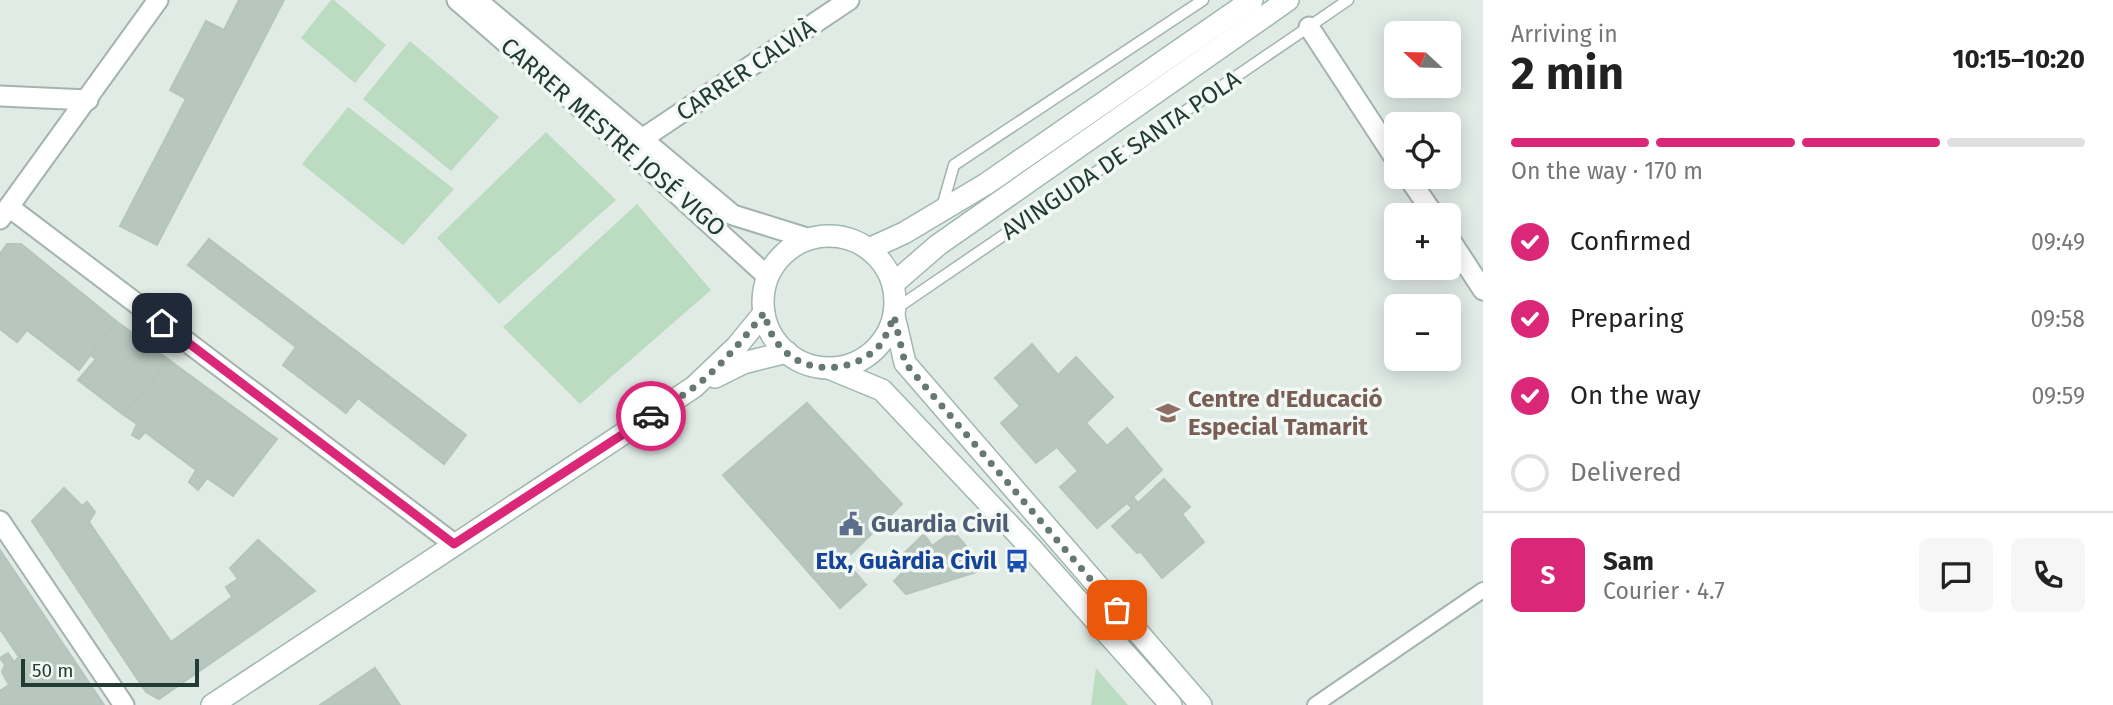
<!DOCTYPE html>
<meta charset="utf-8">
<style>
:root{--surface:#fff;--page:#f6f6f6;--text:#222;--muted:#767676;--line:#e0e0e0;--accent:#db2777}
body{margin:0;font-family:"Fira Sans",sans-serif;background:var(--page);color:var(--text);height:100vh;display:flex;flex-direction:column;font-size:26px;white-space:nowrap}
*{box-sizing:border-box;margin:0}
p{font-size:23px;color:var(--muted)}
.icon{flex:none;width:38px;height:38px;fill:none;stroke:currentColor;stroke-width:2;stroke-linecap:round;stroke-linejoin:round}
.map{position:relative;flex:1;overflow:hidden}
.panel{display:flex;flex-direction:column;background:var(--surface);width:630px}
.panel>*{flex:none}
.needle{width:46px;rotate:292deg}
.controls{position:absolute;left:1384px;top:21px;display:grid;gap:14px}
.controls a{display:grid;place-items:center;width:77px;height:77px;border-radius:10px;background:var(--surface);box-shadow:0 4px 18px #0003;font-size:35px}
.scale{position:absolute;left:21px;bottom:18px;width:178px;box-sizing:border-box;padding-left:7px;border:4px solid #223c33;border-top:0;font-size:19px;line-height:24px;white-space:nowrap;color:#223c33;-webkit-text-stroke:5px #f2f8f4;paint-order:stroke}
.pin{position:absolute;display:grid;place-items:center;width:60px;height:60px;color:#fff;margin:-30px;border-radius:14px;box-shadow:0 4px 10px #0006}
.courier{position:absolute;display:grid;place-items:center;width:70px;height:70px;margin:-35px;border:5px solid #db2777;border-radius:50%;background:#fff;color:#222;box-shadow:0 2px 9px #0007}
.head em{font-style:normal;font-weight:700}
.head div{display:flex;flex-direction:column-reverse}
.head{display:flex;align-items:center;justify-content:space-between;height:119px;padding:0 28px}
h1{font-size:46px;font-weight:700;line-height:52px}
.bar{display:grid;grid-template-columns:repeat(4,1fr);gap:10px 7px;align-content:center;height:84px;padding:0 28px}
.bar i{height:9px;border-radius:5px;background:var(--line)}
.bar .selected{background:var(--accent)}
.bar p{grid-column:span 4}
.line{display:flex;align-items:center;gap:18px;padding:0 28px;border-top:2px solid var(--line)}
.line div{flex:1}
.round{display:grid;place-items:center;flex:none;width:74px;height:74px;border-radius:10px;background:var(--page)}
ol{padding:0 28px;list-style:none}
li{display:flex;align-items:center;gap:21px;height:77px}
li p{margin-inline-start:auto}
li .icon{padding:7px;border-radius:50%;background:var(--accent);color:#fff;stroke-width:4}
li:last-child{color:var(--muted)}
li i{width:38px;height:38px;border:4px solid var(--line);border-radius:50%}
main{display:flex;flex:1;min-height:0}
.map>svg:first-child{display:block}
.green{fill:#bbdcc1}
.building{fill:#b7c6bf;stroke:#b4c5bd;stroke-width:2}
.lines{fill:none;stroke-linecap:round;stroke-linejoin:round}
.service-casing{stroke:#a4b3ad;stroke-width:13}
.pedestrian-casing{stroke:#a4b3ad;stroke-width:18}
.minor-casing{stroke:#a4b3ad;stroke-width:23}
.secondary-casing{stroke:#a0b7ad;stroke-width:24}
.service{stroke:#fff;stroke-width:10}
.pedestrian{stroke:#fff;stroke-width:14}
.minor{stroke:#fff;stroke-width:19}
.secondary{stroke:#fff;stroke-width:21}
.done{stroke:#657972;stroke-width:7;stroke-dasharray:0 12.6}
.route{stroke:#db2777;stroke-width:9}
.labels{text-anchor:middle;stroke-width:7;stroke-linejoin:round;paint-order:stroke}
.street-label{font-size:24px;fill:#223c33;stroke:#f2f8f4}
.education-label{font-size:24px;font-weight:bold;fill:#785e54;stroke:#f2f8f4;text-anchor:start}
.service-label{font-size:24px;font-weight:bold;fill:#4e5e75;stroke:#f2f8f4;text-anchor:start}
.transit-label{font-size:24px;font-weight:bold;fill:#164399;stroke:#f2f8f4;text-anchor:end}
</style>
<main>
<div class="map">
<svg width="1483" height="705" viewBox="0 0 1483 705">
<rect width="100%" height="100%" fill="#e1ebe6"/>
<g class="green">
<path d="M331,0H334L386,45L355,83L301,38Z"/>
<path d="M410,41L499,117L451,171L363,99Z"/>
<path d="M348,107L454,189L403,245L302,164Z"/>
<path d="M546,132L616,200L499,304L437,238Z"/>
<path d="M637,204L711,290L580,404L503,327Z"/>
<path d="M1096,668L1128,705H1091Z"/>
</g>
<g class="building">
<path d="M239,0H284L157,245L120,226L186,99L170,90L206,21L224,30Z"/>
<path d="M209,239L466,435L444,464L358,398L346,413L283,365L296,347L188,265Z"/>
<path d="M7,244H21L116,321L79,370L27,330L17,342L0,329V254Z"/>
<path d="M116,321L169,360L124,415L78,380L96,359L90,355Z"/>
<path d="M1032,344L1058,375L1076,357L1113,397L1086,423L1107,446L1127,428L1162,470L1133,497L1138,503L1164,479L1190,507L1182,514L1204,542L1162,578L1141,552L1137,553L1112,526L1132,508L1127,503L1097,528L1060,487L1078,471L1057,447L1036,463L1001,423L1020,406L995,378Z"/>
<path d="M169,360L277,439L233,496L207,478L198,490L189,482L196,470L145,432L139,439L132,435L137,424L124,415Z"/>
<path d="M807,403L902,504L845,560L866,585L840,608L723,475Z"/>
<path d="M64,488L82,506L87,502L95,512L89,522L171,642L232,597L226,587L238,579L230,568L258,540L315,591L159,699L146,692L32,521Z"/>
<path d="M953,531L986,569L906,594L894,581L905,570L895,562L924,534L932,546Z"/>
<path d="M0,550L104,705H0V691L9,685L2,672L5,665L0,658L8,653L14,662L19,657L0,629Z"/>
<path d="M375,668L400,705H320Z"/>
</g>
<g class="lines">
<g class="service-casing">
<g id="service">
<path d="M942,207L954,165L1203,0"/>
<path d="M894,310L1348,0"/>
</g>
</g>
<g class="pedestrian-casing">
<path id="pedestrian" d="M1315,705L1483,590"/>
</g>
<g class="minor-casing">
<g id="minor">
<path d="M457,0L630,151L767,276"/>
<path d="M479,2L733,215L810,239"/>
<path d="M1309,27L1396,160"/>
<path d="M0,96L88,100"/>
<path d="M642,139L849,0"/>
<path d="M1408,177L1434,215"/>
<path d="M9,207L454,544"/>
<path d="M0,219L158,0"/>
<path d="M1449,238L1483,290"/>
<path d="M0,521L124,705"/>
</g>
</g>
<g class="secondary-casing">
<g id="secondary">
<circle cx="829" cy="302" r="66"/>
<path d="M869,249L904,233L986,184L1252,0"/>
<path d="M893,284L938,245L1288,0"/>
<path d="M894,316L905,363L1201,705"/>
<path d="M831,369L882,390L1032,549L1171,705"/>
<path d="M715,377L743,363L787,352"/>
<path d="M212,705L694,387L737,346L764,313"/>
</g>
</g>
<use href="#service" class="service"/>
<use href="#pedestrian" class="pedestrian"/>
<use href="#minor" class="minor"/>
<use href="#secondary" class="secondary"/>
</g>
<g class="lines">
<path class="done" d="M651,416C672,402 695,389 713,371C732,353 748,333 764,313C767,321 769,331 774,338C797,376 851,376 879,346C886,338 890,325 894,316L905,363L1117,610"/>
<path class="route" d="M162,323L454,544L651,416"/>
</g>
<defs>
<g id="school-bare" transform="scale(1.89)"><path d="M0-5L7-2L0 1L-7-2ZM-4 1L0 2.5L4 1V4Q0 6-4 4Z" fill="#8d6e63" stroke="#f2f8f4" stroke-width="2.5" paint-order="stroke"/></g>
<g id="civic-bare" transform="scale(1.89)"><path d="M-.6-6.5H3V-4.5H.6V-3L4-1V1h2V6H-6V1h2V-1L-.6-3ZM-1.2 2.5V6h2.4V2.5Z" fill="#5c6f8a" stroke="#f2f8f4" stroke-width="2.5" paint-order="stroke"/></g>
<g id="bus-bare" transform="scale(1.89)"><path d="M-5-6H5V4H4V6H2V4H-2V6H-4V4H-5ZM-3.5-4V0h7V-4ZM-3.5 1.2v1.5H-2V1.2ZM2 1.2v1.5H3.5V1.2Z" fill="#1a4fb4" stroke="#f2f8f4" stroke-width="2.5" paint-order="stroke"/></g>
</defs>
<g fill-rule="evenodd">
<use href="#school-bare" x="1168" y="413"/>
<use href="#civic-bare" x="851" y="524"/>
<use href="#bus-bare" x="1017" y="561"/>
</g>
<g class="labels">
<g class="street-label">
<text transform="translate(746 70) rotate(-34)" y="8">CARRER CALVIÀ</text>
<text transform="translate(613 137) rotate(41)" y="8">CARRER MESTRE JOSÉ VIGO</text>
<text transform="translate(1121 155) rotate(-34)" y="8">AVINGUDA DE SANTA POLA</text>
</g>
<g class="education-label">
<text x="1188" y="407">Centre d'Educació<tspan x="1188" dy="28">Especial Tamarit</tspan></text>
</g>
<g class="service-label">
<text x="871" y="532">Guardia Civil</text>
</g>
<g class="transit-label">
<text x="997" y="569">Elx, Guàrdia Civil</text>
</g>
</g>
</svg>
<div class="controls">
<a><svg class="needle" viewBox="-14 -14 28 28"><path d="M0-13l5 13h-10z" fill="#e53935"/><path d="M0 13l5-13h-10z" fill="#767676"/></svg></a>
<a><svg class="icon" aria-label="locate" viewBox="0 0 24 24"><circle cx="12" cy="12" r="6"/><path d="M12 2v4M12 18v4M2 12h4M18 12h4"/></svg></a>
<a>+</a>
<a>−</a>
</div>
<div class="scale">50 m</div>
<div class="pin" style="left:1117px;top:610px;background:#ea580c"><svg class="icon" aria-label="bag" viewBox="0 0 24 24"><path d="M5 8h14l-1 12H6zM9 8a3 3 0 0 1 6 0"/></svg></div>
<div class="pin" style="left:162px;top:323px;background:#1f2937"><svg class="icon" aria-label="home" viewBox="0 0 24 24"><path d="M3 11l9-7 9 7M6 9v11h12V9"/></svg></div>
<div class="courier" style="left:651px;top:416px"><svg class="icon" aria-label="car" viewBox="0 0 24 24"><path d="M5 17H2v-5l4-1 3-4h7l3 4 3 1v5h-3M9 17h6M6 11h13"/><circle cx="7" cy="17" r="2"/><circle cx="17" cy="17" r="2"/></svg></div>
</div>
<section class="panel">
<div class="head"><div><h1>2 min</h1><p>Arriving in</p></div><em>10:15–10:20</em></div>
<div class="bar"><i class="selected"></i><i class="selected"></i><i class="selected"></i><i></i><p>On the way · 170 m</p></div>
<ol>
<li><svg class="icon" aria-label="check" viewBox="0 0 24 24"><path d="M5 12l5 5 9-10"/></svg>Confirmed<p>09:49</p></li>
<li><svg class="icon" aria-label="check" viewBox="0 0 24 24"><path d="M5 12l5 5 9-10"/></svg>Preparing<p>09:58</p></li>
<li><svg class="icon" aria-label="check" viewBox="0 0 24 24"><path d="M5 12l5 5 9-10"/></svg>On the way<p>09:59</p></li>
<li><i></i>Delivered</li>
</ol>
<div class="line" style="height:126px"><b class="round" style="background:var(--accent);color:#fff">S</b><div><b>Sam</b><p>Courier · 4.7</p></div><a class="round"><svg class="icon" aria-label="chat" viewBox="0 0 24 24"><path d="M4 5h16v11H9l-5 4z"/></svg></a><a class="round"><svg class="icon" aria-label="phone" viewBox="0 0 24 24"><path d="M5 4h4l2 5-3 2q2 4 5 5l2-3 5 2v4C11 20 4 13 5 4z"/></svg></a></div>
</section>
</main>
